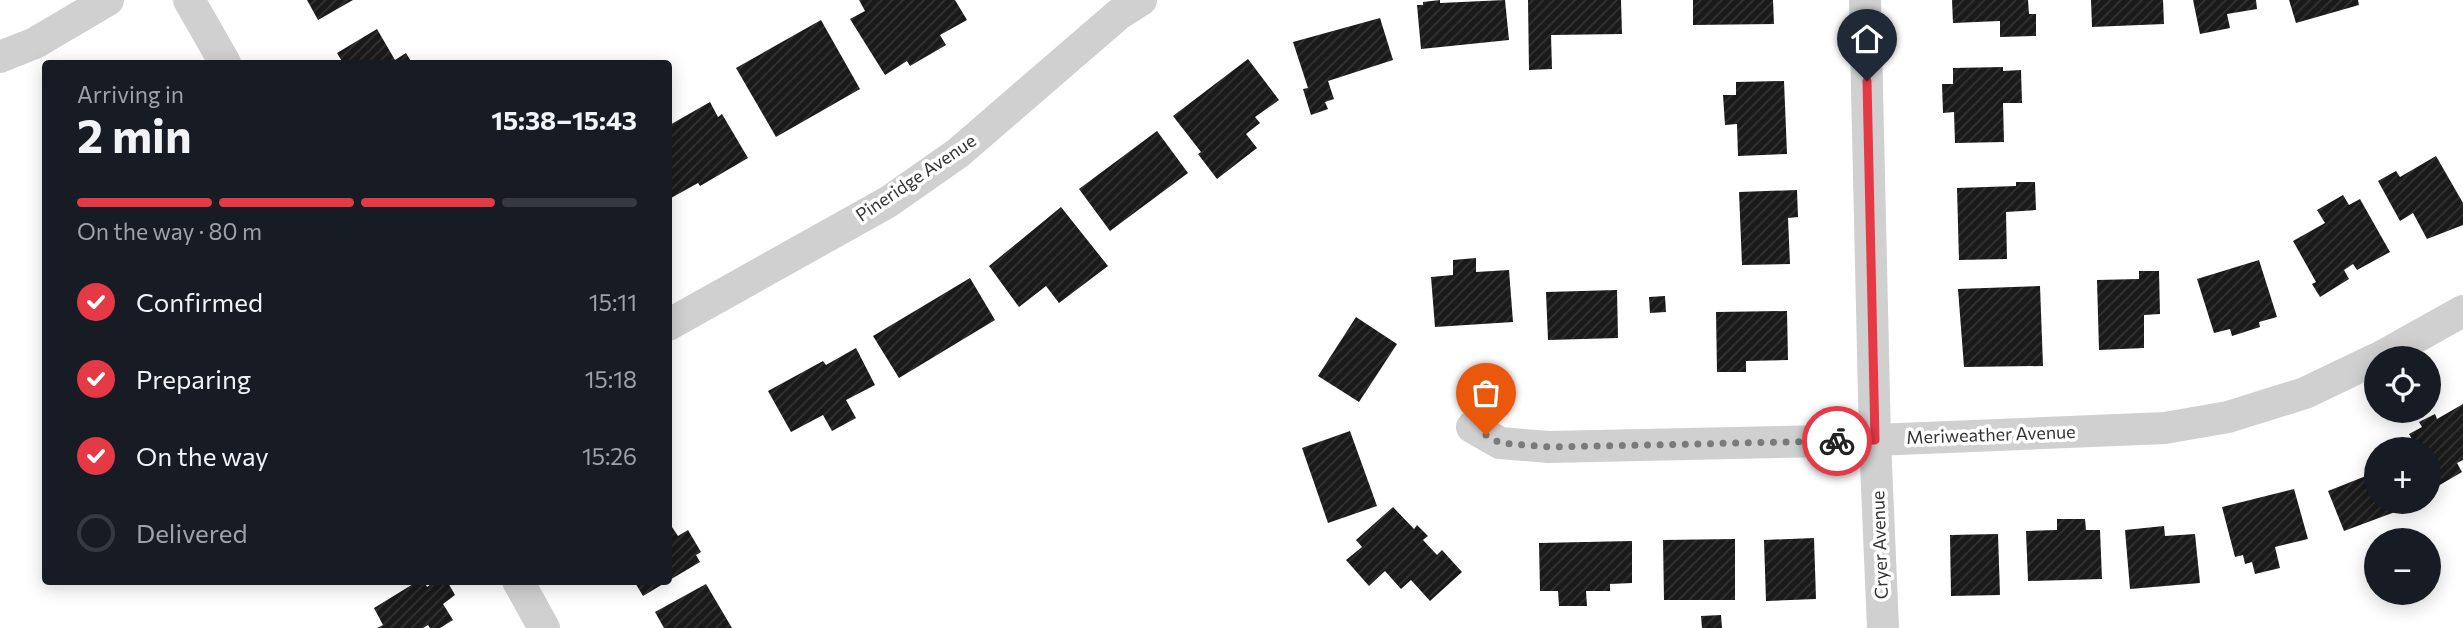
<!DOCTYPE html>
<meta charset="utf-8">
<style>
:root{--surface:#171b24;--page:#20242c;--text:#f1f3f6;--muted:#9ea1a6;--line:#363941;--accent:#e63946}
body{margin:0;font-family:Commissioner,sans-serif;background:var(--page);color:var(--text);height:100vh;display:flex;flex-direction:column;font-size:26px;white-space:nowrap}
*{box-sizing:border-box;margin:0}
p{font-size:23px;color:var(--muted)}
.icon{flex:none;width:38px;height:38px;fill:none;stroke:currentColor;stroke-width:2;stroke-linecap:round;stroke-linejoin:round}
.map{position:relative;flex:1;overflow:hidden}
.side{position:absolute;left:42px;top:60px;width:630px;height:525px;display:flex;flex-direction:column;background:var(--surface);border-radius:7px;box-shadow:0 4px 18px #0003}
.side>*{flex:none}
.fabs{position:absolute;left:2364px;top:346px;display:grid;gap:14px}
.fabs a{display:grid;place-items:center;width:77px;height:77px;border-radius:50%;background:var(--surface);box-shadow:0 4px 18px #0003;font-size:35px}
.pin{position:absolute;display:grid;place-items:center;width:60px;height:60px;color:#fff;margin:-72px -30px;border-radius:50% 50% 50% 0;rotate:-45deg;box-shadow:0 0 7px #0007}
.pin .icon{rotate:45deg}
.courier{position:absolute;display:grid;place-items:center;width:70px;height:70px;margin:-35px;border:5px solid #e63946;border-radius:50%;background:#fff;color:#222;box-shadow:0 2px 9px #0007}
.summary em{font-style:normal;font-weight:700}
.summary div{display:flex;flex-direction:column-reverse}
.summary{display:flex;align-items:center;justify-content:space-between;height:119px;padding:0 35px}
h1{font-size:46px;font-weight:700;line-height:52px}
.bar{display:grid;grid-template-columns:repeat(4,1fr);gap:10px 7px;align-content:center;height:84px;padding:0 35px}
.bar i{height:9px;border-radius:5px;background:var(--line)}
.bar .current{background:var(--accent)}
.bar p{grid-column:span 4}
ol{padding:0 35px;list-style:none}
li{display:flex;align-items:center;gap:21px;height:77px}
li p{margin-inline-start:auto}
li .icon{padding:7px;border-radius:50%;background:var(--accent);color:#fff;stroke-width:4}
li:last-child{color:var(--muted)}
li i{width:38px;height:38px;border:4px solid var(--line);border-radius:50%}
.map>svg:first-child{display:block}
.building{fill:url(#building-hatch)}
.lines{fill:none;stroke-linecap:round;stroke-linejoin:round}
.minor{stroke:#d0d0d0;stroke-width:32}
.done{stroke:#7a7a7a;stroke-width:7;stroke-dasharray:0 12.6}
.route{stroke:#e63946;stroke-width:9}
.labels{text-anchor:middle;stroke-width:7;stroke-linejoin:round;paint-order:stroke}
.street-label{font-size:18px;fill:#333;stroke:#fff}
</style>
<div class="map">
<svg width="2463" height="628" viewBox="0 0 2463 628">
<defs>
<pattern id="building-hatch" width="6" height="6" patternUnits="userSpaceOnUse" patternTransform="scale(1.75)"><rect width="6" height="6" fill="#1a1a1a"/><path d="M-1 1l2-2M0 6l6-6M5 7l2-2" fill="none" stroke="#333"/></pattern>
</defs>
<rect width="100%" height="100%" fill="#fff"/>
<g class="building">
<path d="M307,0H353L318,20Z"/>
<path d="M859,0H955L967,20L940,35L946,45L910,66L907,61L885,75L850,19L865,11Z"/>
<path d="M1440,0V3L1505,0L1509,40L1421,49L1417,5H1423V2Z"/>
<path d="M1528,0H1621L1622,34L1551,35L1552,69L1529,70Z"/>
<path d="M1693,0H1773L1774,24L1693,25Z"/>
<path d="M1952,0H2028L2029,14H2036V36L2000,37V21L1953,23Z"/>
<path d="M2091,0H2163L2164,24L2092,27Z"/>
<path d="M2193,0H2256L2257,9L2227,14L2230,28L2200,34Z"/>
<path d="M2289,0H2358L2359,5L2296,23Z"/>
<path d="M1380,18L1393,60L1328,81L1334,99L1325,102L1328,109L1311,115L1303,89L1308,88L1293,42Z"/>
<path d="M821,20L860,89L776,137L736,68Z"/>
<path d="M377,29L395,60L406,53L412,63H343L337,53Z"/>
<path d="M1248,59L1279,100L1255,117L1260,123L1246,134L1257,148L1217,179L1198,154L1201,152L1173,116Z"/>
<path d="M2003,67V71L2021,70L2022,103H2003L2004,142L1955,143L1954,112L1943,113L1942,84H1953V68Z"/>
<path d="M1784,81L1787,154L1738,156L1737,124L1725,125L1723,95H1736V82Z"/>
<path d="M710,102L718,117L722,114L748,158L700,186L698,183L671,198L668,193V126Z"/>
<path d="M1157,131L1188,173L1110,231L1079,189Z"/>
<path d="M2436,156L2463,203V225L2427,239L2413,213L2400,221L2378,181L2396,171L2400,177Z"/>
<path d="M2016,182H2035L2036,210L2006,212L2007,259L1959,260L1957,188L2016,186Z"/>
<path d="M1797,190L1798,217L1788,218L1790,264L1742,265L1739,192Z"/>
<path d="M2343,195L2349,205L2360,199L2390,252L2357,270L2353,264L2344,270L2349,279L2320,297L2312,284L2316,282L2293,241L2325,223L2317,210Z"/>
<path d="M1061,207L1108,266L1059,303L1046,286L1019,307L989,266Z"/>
<path d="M1476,258V272L1509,270L1513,322L1435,327L1431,277L1453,275V260Z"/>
<path d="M2259,260L2277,317L2259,322L2260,327L2232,336L2230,329L2214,333L2197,279Z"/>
<path d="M2139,271H2159L2160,314L2144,315V348L2099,350L2097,280L2139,279Z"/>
<path d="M970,278L995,320L899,378L873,336Z"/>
<path d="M2040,286L2043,366L1964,367L1958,289Z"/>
<path d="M1617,290L1618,338L1548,340L1546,292Z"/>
<path d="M1665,296L1666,312L1650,313L1649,297Z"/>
<path d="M1787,311L1788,360L1746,361V372H1717L1716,312Z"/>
<path d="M1356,317L1397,344L1359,402L1318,376Z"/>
<path d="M856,348L875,385L846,400L856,418L832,431L823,415L791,432L768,391L823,361L826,365Z"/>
<path d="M2463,404V460L2457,463L2462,472L2438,486L2429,469V450H2418L2409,434L2422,427L2419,422L2435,414L2437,419Z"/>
<path d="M1350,431L1377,506L1328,523L1302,448Z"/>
<path d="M2376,472V502H2409L2411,506L2344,531L2328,491Z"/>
<path d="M2294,489L2308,539L2275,547L2280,568L2255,574L2252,562L2245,564L2243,555L2235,557L2222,507Z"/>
<path d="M1393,507L1414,529L1417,525L1428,536L1423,540L1437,555L1442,550L1462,572L1430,601L1411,580L1401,589L1385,571L1369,586L1346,560L1362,547L1356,540Z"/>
<path d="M2057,519H2085L2086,530H2100L2102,579L2028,581L2026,531L2057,530Z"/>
<path d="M668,521L678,536L688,530L701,552L696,555L700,562L668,581Z"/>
<path d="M2164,526L2165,536L2195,534L2200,583L2130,589L2125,530Z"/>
<path d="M1998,534L2000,595L1951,596L1950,535Z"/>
<path d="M1814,538L1816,599L1766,601L1764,540Z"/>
<path d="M1735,539V600H1664L1663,540Z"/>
<path d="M1632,541V583L1610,584V591H1586L1587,606H1559L1558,591H1540L1539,543Z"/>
<path d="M418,581H424L427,587L436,581H447L455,595L443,604L453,620L440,628H430L428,625L423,628H377L383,625L374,608Z"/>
<path d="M634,581H668L643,596Z"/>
<path d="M706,584L732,628H664L655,612Z"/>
<path d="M1721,615L1722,628H1702L1701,616Z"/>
</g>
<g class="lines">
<g class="minor">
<path d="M189,0L225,63"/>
<path d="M1865,0L1875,440L1883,628"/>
<path d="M0,57L35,43L108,0"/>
<path d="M668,325L888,202L958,153L1119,14L1141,0"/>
<path d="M2377,359L2463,311"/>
<path d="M1472,427L1500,443L1549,447L1875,440L2165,428L2228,417L2305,393L2376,359"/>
<path d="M518,581L544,628"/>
</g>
</g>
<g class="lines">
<path class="done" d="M1486,435L1500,443L1549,447L1837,441"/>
<path class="route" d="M1837,441L1875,440L1867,81"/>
</g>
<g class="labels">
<g class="street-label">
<text transform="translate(916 178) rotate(-34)" y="6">Pineridge Avenue</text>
<text transform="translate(1991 435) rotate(-2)" y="6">Meriweather Avenue</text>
<text transform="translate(1880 545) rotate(-92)" y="6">Cryer Avenue</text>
</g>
</g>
</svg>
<div class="fabs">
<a><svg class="icon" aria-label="locate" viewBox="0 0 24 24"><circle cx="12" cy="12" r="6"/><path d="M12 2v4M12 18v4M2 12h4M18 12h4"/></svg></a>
<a>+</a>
<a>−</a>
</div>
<div class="pin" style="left:1486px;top:435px;background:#ea580c"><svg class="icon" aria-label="bag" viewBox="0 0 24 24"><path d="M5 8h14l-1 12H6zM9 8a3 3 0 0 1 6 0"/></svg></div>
<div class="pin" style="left:1867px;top:81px;background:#1f2937"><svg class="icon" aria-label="home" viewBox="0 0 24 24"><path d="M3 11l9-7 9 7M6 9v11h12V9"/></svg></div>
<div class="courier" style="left:1837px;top:441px"><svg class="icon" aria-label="bike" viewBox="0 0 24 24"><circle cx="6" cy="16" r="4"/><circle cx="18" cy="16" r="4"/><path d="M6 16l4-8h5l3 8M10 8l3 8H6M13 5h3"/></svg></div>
<section class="side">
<div class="summary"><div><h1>2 min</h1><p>Arriving in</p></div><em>15:38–15:43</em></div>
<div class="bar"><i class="current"></i><i class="current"></i><i class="current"></i><i></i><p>On the way · 80 m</p></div>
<ol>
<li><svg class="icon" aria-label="check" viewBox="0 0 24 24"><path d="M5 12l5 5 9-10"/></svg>Confirmed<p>15:11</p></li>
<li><svg class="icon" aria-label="check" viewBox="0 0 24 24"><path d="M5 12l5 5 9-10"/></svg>Preparing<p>15:18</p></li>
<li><svg class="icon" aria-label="check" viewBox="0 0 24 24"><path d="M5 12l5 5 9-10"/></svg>On the way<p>15:26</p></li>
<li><i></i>Delivered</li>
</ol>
</section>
</div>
